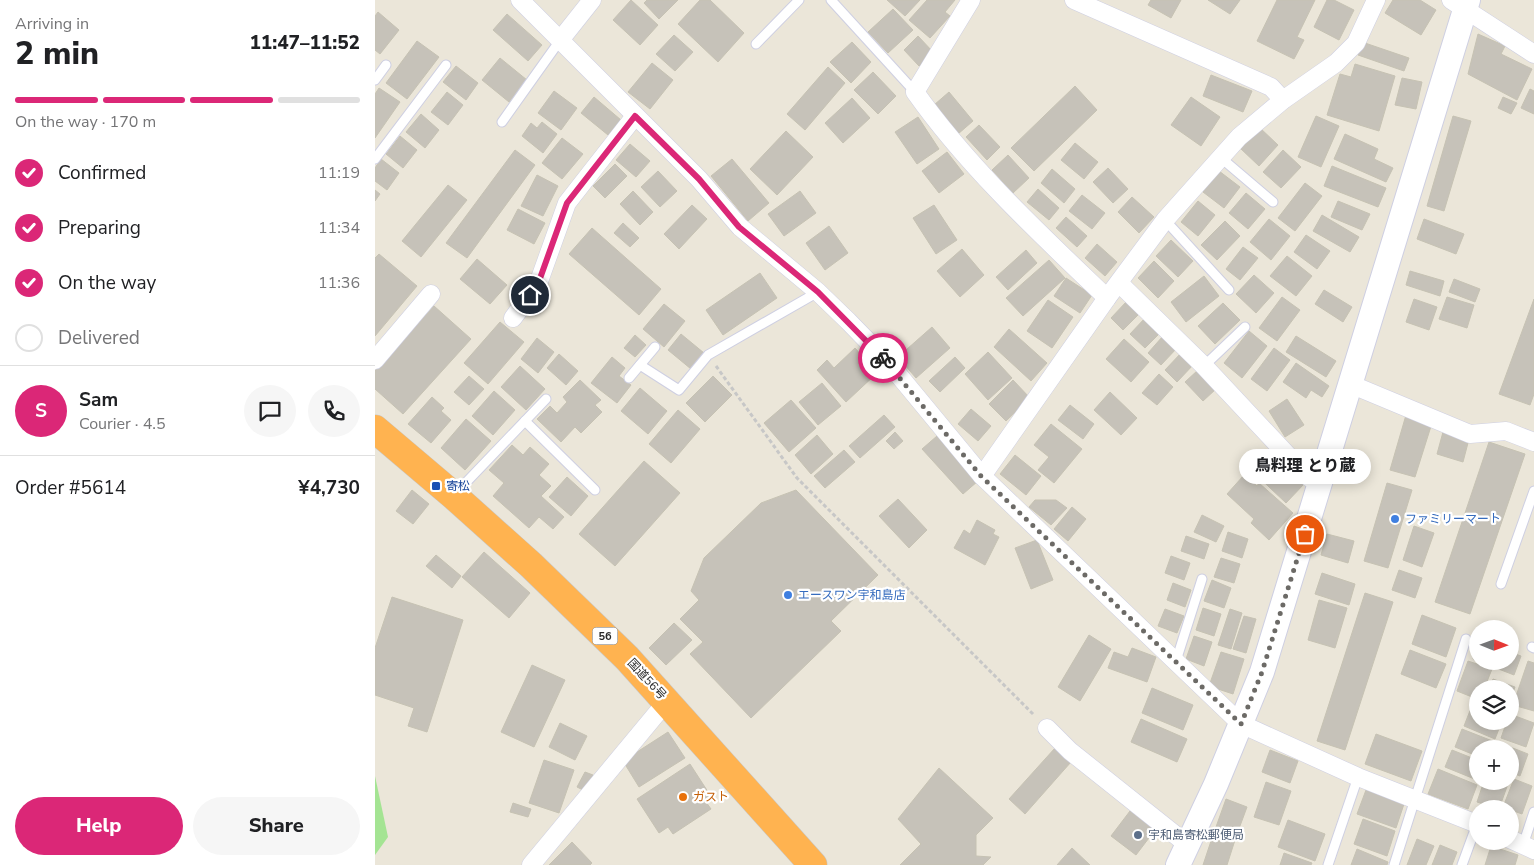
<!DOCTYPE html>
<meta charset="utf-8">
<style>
:root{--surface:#fff;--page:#f6f6f6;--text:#202124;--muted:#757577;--line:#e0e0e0;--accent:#db2777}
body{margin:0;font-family:"Nunito Sans","Noto Sans JP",sans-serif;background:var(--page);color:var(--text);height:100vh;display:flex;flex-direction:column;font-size:19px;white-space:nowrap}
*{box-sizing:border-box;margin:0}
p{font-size:16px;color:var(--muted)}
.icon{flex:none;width:28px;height:28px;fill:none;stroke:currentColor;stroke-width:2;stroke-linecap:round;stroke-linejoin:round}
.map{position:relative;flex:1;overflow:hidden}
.panel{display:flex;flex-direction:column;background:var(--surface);width:375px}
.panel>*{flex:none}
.needle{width:32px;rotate:91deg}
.controls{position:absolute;left:1094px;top:620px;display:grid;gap:10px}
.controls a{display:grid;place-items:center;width:50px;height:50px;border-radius:50%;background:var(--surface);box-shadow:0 2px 12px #0003;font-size:25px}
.pin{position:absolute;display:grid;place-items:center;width:42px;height:42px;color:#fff;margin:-21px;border:2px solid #fff;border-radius:50%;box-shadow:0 1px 5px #0007}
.courier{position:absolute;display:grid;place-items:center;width:50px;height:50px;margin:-25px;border:4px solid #db2777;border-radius:50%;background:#fff;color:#222;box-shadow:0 1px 6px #0007}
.bubble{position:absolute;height:35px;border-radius:18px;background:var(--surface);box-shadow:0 2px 12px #0003;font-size:16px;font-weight:800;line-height:35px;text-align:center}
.head em{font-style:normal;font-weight:800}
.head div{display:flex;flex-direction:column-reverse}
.head{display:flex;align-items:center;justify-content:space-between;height:85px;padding:0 15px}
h1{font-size:32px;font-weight:800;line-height:38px}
.bar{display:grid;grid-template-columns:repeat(4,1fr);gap:8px 5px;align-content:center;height:60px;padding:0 15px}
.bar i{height:6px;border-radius:4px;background:var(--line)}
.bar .on{background:var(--accent)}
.bar p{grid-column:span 4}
.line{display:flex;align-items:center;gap:12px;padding:0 15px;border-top:1px solid var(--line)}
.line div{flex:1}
.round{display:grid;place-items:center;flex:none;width:52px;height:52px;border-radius:26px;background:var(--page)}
ol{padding:0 15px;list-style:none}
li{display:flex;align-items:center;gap:15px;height:55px}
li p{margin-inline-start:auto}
li .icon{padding:5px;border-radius:50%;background:var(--accent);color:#fff;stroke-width:4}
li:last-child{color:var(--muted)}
li i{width:28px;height:28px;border:2px solid var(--line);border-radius:50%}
.cta{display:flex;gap:10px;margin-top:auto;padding:10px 15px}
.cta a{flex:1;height:58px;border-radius:30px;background:var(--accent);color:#fff;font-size:20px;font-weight:800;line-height:58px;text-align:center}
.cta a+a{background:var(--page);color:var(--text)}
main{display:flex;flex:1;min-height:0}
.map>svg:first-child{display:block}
.green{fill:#a4e493}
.building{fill:#c6c2b9;stroke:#c6c2b3}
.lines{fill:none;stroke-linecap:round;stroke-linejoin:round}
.lane-casing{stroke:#cecfe2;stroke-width:11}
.street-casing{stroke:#cecfe2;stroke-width:19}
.secondary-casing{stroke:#cecfe2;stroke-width:26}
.highway-casing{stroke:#c7c7c7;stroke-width:29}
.path{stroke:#c7c7c7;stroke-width:3;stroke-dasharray:4 2.5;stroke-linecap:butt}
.lane{stroke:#fff;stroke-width:9}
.street{stroke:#fff;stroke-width:18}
.secondary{stroke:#fff;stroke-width:24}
.highway{stroke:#ffb350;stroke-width:28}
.done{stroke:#6c6a66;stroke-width:5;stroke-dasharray:0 9}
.route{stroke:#db2777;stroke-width:6}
.transit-dot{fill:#1a4fb4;stroke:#fff;stroke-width:2}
.shop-dot{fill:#3f7fe0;stroke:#fff;stroke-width:2}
.food-dot{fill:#e8710a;stroke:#fff;stroke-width:2}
.service-dot{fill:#5c6f8a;stroke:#fff;stroke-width:2}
.labels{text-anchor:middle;stroke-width:4.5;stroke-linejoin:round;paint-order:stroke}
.shield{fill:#fff;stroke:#686868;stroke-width:1}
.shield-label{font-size:11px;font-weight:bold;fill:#282828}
.transit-label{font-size:12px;fill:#164399;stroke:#fff;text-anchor:start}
.shop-label{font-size:12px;fill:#366cbe;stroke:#fff;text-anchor:start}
.street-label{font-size:12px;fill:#282828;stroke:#fff}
.food-label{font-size:12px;fill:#c56008;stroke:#fff;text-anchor:start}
.service-label{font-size:12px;fill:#4e5e75;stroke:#fff;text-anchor:start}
</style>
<main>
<section class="panel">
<div class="head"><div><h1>2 min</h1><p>Arriving in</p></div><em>11:47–11:52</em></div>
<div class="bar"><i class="on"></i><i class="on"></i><i class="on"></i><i></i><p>On the way · 170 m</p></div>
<ol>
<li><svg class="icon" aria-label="check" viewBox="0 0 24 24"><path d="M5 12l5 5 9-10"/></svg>Confirmed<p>11:19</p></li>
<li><svg class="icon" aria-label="check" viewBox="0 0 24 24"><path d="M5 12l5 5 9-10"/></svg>Preparing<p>11:34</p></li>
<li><svg class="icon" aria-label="check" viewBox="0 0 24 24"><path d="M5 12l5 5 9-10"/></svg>On the way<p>11:36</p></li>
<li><i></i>Delivered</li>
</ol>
<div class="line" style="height:90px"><b class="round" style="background:var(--accent);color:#fff">S</b><div><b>Sam</b><p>Courier · 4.5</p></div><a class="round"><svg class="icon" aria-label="chat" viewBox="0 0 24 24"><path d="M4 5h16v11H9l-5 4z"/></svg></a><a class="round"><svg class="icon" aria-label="phone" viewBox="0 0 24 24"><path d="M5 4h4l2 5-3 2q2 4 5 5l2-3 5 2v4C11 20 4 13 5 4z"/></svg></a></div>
<div class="line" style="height:65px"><div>Order #5614</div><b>¥4,730</b></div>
<div class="cta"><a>Help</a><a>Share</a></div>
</section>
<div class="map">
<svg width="1159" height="865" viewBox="0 0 1159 865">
<rect width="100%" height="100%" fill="#ebe6d9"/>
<path class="green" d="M0,776L13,837L0,855Z"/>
<g class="building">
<path d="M256,0L283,25L265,45L238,20Z"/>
<path d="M272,0H303L284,19L269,3Z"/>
<path d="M325,0H335L369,33L343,62L303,24Z"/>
<path d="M512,0H545L530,16Z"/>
<path d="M552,0H580L570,12L575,16L555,38L534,20Z"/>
<path d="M776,0H806L796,18L773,5Z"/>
<path d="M833,0H865L855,14Z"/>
<path d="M902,0H940L922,37L929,40L919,59L882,41Z"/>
<path d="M952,0H959L979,10L964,40L939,27Z"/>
<path d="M1018,0H1045L1061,10L1046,35L1010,13Z"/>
<path d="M518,9L538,30L513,53L493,32Z"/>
<path d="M3,12L24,30L5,54L0,50V16Z"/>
<path d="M132,14L167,45L153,61L118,30Z"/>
<path d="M1103,34L1130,46L1126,54L1157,69L1142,100L1093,74Z"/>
<path d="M299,35L318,52L300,71L281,54Z"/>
<path d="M543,36L558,52L544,66L529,50Z"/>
<path d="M42,41L64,57L32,99L11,83Z"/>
<path d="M477,42L496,62L476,83L455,62Z"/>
<path d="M987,42L1034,58L1029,71L983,55Z"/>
<path d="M125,58L152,80L134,102L107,80Z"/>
<path d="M277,63L298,80L275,109L253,92Z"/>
<path d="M980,64L1020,76L1004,131L952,115L965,74L976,77Z"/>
<path d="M81,66L103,83L91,100L68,82Z"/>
<path d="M453,67L470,83L430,130L412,114Z"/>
<path d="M498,72L521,96L503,114L479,90Z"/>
<path d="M836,75L877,91L868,112L828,96Z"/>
<path d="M1027,78L1047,82L1041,109L1020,105Z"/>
<path d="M700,86L722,110L659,171L636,148Z"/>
<path d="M4,88L25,102L0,138V94Z"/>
<path d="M1155,89L1159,91V114L1146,108Z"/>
<path d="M179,91L202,108L186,130L163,113Z"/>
<path d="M72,92L88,105L73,125L56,112Z"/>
<path d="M574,92L598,121L583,134L559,105Z"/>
<path d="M219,97L246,120L233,135L206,113Z"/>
<path d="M816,97L845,117L826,146L796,125Z"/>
<path d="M1128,97L1142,103L1136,114L1123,108Z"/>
<path d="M477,98L495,118L468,143L450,123Z"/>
<path d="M46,114L64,130L50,148L31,132Z"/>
<path d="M941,116L964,126L946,167L923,157Z"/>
<path d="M1078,116L1096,121L1069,211L1052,206Z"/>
<path d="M543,117L564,149L542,164L520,132Z"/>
<path d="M167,122L182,134L168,153L147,136L156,123L162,128Z"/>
<path d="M604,125L625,147L612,160L591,137Z"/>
<path d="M884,127L903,145L884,166L865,148Z"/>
<path d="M411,131L438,157L402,195L375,169Z"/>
<path d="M970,134L1003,149L999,159L1018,168L1011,182L959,159Z"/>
<path d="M25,136L42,150L28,168L11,154Z"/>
<path d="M187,138L208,154L187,179L167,163Z"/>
<path d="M700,143L723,162L709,179L686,160Z"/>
<path d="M255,144L275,161L261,177L241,160Z"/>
<path d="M140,150L160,165L92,258L71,243Z"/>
<path d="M908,150L926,167L906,188L888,172Z"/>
<path d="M572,152L589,174L564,193L547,171Z"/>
<path d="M633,155L654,178L638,193L617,170Z"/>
<path d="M6,159L24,173L12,190L0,181V168Z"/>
<path d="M357,159L394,203L373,221L336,176Z"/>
<path d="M240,164L252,176L230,198L218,186Z"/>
<path d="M957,166L1011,188L1003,207L949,186Z"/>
<path d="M733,168L753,189L738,203L718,182Z"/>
<path d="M677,169L700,189L689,203L666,183Z"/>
<path d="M283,171L302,191L285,207L266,187Z"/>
<path d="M844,171L865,187L849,208L828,192Z"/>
<path d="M162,175L183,186L168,216L146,206Z"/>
<path d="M930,183L947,196L920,231L903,218Z"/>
<path d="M73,185L92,200L46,257L27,241Z"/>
<path d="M663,189L684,208L674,220L652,202Z"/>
<path d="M0,190L5,194L0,201Z"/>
<path d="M258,191L278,212L265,225L245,204Z"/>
<path d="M425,191L441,213L409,236L393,214Z"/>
<path d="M871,193L890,209L873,229L854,213Z"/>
<path d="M707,195L730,213L717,229L694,211Z"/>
<path d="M757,197L779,217L764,233L743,212Z"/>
<path d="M823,201L840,215L823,236L806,222Z"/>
<path d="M963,201L995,214L987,230L956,217Z"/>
<path d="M317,205L332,219L304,249L289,234Z"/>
<path d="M559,205L582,240L561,254L538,218Z"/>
<path d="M143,209L170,223L159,244L132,230Z"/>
<path d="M947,215L984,237L975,252L938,231Z"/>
<path d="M691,217L712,236L702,247L681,228Z"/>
<path d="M894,219L915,236L896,260L875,242Z"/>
<path d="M1049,219L1089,234L1081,254L1042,239Z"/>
<path d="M850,221L865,236L842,260L826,245Z"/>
<path d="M248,223L264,238L255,247L239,233Z"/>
<path d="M454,226L473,253L450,270L431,243Z"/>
<path d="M217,228L286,289L264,315L194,254Z"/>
<path d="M931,235L955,251L942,269L919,252Z"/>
<path d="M796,240L818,261L803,277L781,256Z"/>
<path d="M722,244L742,262L730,276L710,258Z"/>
<path d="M868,247L883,258L865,280L851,269Z"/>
<path d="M587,249L609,275L585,297L562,271Z"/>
<path d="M651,250L662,263L633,290L621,277Z"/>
<path d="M4,254L42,286L0,336V258Z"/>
<path d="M912,256L937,276L921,296L895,276Z"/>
<path d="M102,259L132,285L115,304L85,279Z"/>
<path d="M674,260L690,278L648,316L631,298Z"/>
<path d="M779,261L799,281L783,298L763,278Z"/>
<path d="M1035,271L1069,281L1065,296L1031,285Z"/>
<path d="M385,273L402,298L348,335L331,310Z"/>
<path d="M879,275L899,293L881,313L861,294Z"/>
<path d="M829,276L844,296L811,322L796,302Z"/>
<path d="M691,278L717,295L705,313L679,296Z"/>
<path d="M1079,279L1105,289L1100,302L1074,292Z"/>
<path d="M949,290L977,307L968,322L940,304Z"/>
<path d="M907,297L925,310L902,341L884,328Z"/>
<path d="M1072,297L1099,305L1092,328L1064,319Z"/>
<path d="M1039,299L1062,307L1054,330L1031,322Z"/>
<path d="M1159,299V394L1155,405L1124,394Z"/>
<path d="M673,300L698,317L677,348L652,331Z"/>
<path d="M752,301L765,313L748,330L736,318Z"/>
<path d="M848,303L865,320L840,344L823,326Z"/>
<path d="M289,304L310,321L289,347L268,329Z"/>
<path d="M59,306L96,339L28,414L0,389V371Z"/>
<path d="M771,317L786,332L770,348L755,334Z"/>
<path d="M125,322L149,342L113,384L89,363Z"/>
<path d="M557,327L575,348L541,378L523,357Z"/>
<path d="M634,329L672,363L656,381L619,347Z"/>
<path d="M874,331L892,346L867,378L849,363Z"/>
<path d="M306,334L329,353L316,369L293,350Z"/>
<path d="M260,335L271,345L260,357L249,348Z"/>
<path d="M788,336L802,348L786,365L773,353Z"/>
<path d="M921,336L961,361L951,377L911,352Z"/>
<path d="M162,338L179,352L163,373L146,359Z"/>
<path d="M749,339L774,362L756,382L731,359Z"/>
<path d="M480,348L502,373L471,402L442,370L452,360L459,368Z"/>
<path d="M899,348L915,360L892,391L876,379Z"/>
<path d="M613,352L637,378L613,400L590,374Z"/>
<path d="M807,352L819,364L802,382L790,370Z"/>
<path d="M184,354L203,371L191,385L172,368Z"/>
<path d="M237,357L250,368L244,376L256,385L242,403L216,383Z"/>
<path d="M580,357L590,368L565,392L554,381Z"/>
<path d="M921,363L954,386L947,397L936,390L931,398L908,382Z"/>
<path d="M145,366L170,389L151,410L126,387Z"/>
<path d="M823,370L841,389L828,401L810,382Z"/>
<path d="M784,374L798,387L782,405L767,393Z"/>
<path d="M94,376L109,389L94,405L79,392Z"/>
<path d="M338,376L357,395L330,422L311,403Z"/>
<path d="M205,380L226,400L220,405L227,412L206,433L200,427L186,442L162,419L175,406L182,413L192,402L188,397Z"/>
<path d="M638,380L655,398L631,421L614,404Z"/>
<path d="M447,383L466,406L443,425L424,402Z"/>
<path d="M265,388L292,411L273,434L246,411Z"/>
<path d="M119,391L140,410L118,435L97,416Z"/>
<path d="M735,392L762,418L746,435L719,410Z"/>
<path d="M57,397L69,408L66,411L76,420L56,443L33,424Z"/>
<path d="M912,399L929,425L910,437L894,411Z"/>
<path d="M416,400L441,428L414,452L389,423Z"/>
<path d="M695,405L719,424L708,439L683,420Z"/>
<path d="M596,409L616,426L603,441L583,424Z"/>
<path d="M303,410L325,429L296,463L274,444Z"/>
<path d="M509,415L520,427L485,458L474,446Z"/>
<path d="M1031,415L1057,423L1040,477L1015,470Z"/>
<path d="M91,419L116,441L90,470L66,448Z"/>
<path d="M676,424L707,449L679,483L663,470L674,457L659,445Z"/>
<path d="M520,432L528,441L519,449L511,441Z"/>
<path d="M1068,432L1094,439L1088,462L1062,454Z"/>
<path d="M442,435L458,454L436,474L420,455Z"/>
<path d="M562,436L603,481L588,494L547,449Z"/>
<path d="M1114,442L1150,454L1095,614L1060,602Z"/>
<path d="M137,445L148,455L155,447L174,464L164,475L176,486L166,496L189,517L178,529L164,517L154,528L118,496L129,483L114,470Z"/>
<path d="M469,450L480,462L450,488L439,476Z"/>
<path d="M893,450L929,484L911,503L875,469Z"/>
<path d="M640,455L666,476L651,495L625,474Z"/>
<path d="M269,461L305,493L240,566L204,534Z"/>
<path d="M869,475L882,486L884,483L918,513L894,540L876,523L879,519L852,494Z"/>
<path d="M192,477L213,496L196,516L174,497Z"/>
<path d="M1012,483L1037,490L1013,568L989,561Z"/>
<path d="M37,490L54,504L38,524L21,511Z"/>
<path d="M421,490L503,575L456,621L466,631L376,718L315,654L328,642L305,619L324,600L316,591L329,558L386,503Z"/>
<path d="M523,499L552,530L534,548L504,516Z"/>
<path d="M660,500H681L692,508L676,525L654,507Z"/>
<path d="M697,507L711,519L693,541L679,529Z"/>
<path d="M827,515L849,526L841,542L819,532Z"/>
<path d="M602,520L620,530L618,534L624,537L610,565L579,548L589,530L595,534Z"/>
<path d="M1039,526L1059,533L1047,567L1028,560Z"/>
<path d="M853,532L873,539L867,558L847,551Z"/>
<path d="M952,534L979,541L973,563L946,555Z"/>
<path d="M811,536L834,544L829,559L806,551Z"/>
<path d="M662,540L678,580L656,589L640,548Z"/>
<path d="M109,552L155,593L134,618L87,577Z"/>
<path d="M61,555L86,576L77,588L51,566Z"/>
<path d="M796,556L815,563L809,580L790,573Z"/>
<path d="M846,558L865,564L859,583L839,577Z"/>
<path d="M1024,570L1047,578L1040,598L1017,590Z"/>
<path d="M947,573L980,584L974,605L940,594Z"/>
<path d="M837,580L856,588L849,608L829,601Z"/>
<path d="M798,583L816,590L810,607L792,600Z"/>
<path d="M990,593L1018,602L970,750L942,741Z"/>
<path d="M17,597L88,620L52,732L33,726L39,708L0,695V648Z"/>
<path d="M944,600L972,608L960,648L933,640Z"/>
<path d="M828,608L846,614L839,636L821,630Z"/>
<path d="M790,609L809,616L802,633L783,626Z"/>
<path d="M855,609L867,613L856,649L843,645Z"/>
<path d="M1047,615L1081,628L1071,657L1037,644Z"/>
<path d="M869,616L881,619L871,653L858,649Z"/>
<path d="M299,623L317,640L291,665L274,648Z"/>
<path d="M714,635L736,649L705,701L683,687Z"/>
<path d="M819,636L837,642L829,666L811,659Z"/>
<path d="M1102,645V661L1098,659Z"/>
<path d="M757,648L781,657L772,682L733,668L739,652L753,657Z"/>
<path d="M1035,650L1071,664L1061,688L1026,674Z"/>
<path d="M846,652L869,659L858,694L834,686Z"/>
<path d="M1135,652L1146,656L1139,675L1103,661H1135Z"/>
<path d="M1093,661L1117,669L1109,689H1102V699L1082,691Z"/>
<path d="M1153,661L1159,663V711L1138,705Z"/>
<path d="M157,665L190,680L159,747L126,732Z"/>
<path d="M1118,679L1140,687L1135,701V689H1114Z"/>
<path d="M777,688L818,705L808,730L767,713Z"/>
<path d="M1098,703L1102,705V721H1127L1120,739L1089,726Z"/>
<path d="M1135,714L1159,723L1151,747L1126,738L1132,721H1135Z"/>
<path d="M766,719L812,739L802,762L756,742Z"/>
<path d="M185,723L212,736L200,760L174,747Z"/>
<path d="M1087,729L1120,742L1117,749H1102V756L1080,747Z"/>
<path d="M293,732L310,758L264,787L248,761Z"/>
<path d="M1001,734L1047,751L1036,781L990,764Z"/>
<path d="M1125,743L1153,754L1145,776L1135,772V749H1123Z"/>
<path d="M680,748L696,762L650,814L634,799Z"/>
<path d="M895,750L923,761L915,783L887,772Z"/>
<path d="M1077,750L1102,760V780L1070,767Z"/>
<path d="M169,760L199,770L184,813L154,803Z"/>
<path d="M315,764L337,798L331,802L336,809L298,834L293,827L284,833L262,799Z"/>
<path d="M564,768L618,818L601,835V856L616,857L608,865H525L546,844L523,819Z"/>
<path d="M1063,769L1102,785L1093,809L1053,794Z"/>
<path d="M210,772L218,775L210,791L202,787Z"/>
<path d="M1139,779L1157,786L1147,814L1128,807Z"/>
<path d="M1109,781H1134L1124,809L1102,802Z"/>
<path d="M891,782L916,791L904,825L879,817Z"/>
<path d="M991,790L1029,804L1021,828L982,814Z"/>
<path d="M851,799L872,807L862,834L841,827Z"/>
<path d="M138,803L156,809L153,817L135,812Z"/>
<path d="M755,811L780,830L761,855L736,836Z"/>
<path d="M988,819L1020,831L1012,856L979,844Z"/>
<path d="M913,820L950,834L940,861L903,847Z"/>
<path d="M839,832L860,840L852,865H828Z"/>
<path d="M1042,839L1059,846L1051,865H1032Z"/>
<path d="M197,842L217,863L215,865H174Z"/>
<path d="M1065,845L1082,852L1077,865H1057Z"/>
<path d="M1116,846L1143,855L1140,865H1110Z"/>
<path d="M697,848L715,865H682Z"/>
<path d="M982,849L1013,862L1012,865H976Z"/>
<path d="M909,853L937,863L936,865H905Z"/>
</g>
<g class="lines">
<g class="lane-casing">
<g id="lane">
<path d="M456,0L540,92"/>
<path d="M381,44L424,0"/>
<path d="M0,80L11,65"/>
<path d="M127,122L186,39"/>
<path d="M845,157L898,202"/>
<path d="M0,159L71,65"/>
<path d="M790,220L854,290"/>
<path d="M265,365L304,390L333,355L443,292"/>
<path d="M829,366L870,327"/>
<path d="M254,378L280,347"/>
<path d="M150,421L220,490"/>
<path d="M80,494L171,399"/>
<path d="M1126,584L1159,491"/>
<path d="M1157,647L1159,648"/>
<path d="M801,661L827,579"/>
<path d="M1148,845L1159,812"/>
<path d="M953,865L983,777"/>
<path d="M1019,865L1091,639"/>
<path d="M1087,865L1102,824"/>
</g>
</g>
<g class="street-casing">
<g id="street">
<path d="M145,0L324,179L365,227L443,292L473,321L512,361L607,476L866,724L983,777L1102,824"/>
<path d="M596,0L540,92C593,167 665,234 732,298"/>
<path d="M699,0L896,87L908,100"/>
<path d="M1076,0L1159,54"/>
<path d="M186,39L217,0"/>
<path d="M744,283L829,366L932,476L945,484"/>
<path d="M138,318L163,284L192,203L260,116"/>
<path d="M0,360L56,294"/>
<path d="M975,384L1095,434L1131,431L1159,442"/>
<path d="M607,476L732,298L790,220L864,137L908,100L961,63L981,43L1001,0"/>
<path d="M672,728L695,751L813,845"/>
<path d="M1135,839L1159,850"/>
<path d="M156,865L292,701"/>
</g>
</g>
<g class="secondary-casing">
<path id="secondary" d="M803,865L841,784L887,672L1093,0"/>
</g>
<g class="highway-casing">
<path id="highway" d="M0,429L79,496L156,565L252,658L438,865"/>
</g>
<path class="path" d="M341,366L422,478L659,715"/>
<use href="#lane" class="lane"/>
<use href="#street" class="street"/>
<use href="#secondary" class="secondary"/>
<use href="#highway" class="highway"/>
</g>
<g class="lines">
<path class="done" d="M508,358L606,476L866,724L887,672L930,534"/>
<path class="route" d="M155,295L163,284L192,203L260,116L324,179L364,227L443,292L508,358"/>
</g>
<rect class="transit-dot" x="56" y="481" width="10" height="10" rx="2.5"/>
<g class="shop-dot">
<circle cx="1020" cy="519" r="5"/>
<circle cx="413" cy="595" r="5"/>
</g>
<circle class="food-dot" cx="308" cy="797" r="5"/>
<circle class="service-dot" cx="763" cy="835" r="5"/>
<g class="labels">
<rect class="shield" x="217.5" y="627.5" width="25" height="17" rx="4"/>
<g class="shield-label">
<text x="230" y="640">56</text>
</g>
<g class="transit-label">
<text x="71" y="490">寄松</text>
</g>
<g class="shop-label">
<text x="1030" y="523">ファミリーマート</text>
<text x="423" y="599">エースワン宇和島店</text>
</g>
<g class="street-label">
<text transform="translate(272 679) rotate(47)" y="4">国道56号</text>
</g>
<g class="food-label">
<text x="318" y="801">ガスト</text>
</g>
<g class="service-label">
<text x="773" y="839">宇和島寄松郵便局</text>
</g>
</g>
</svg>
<div class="controls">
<a><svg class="needle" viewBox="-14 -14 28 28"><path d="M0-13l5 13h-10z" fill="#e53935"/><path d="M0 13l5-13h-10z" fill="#757577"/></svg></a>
<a><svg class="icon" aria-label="layers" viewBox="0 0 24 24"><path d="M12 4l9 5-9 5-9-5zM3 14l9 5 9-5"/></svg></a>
<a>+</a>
<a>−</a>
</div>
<div class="pin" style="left:930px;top:534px;background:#ea580c"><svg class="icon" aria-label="bag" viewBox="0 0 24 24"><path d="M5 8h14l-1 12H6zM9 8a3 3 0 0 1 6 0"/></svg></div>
<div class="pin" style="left:155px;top:295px;background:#1f2937"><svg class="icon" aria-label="home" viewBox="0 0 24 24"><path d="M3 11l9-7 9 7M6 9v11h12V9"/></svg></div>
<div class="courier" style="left:508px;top:358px"><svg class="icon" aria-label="bike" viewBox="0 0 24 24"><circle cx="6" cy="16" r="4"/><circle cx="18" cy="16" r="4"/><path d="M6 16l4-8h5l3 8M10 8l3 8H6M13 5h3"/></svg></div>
<div class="bubble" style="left:864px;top:449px;width:132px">鳥料理 とり蔵</div>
</div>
</main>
